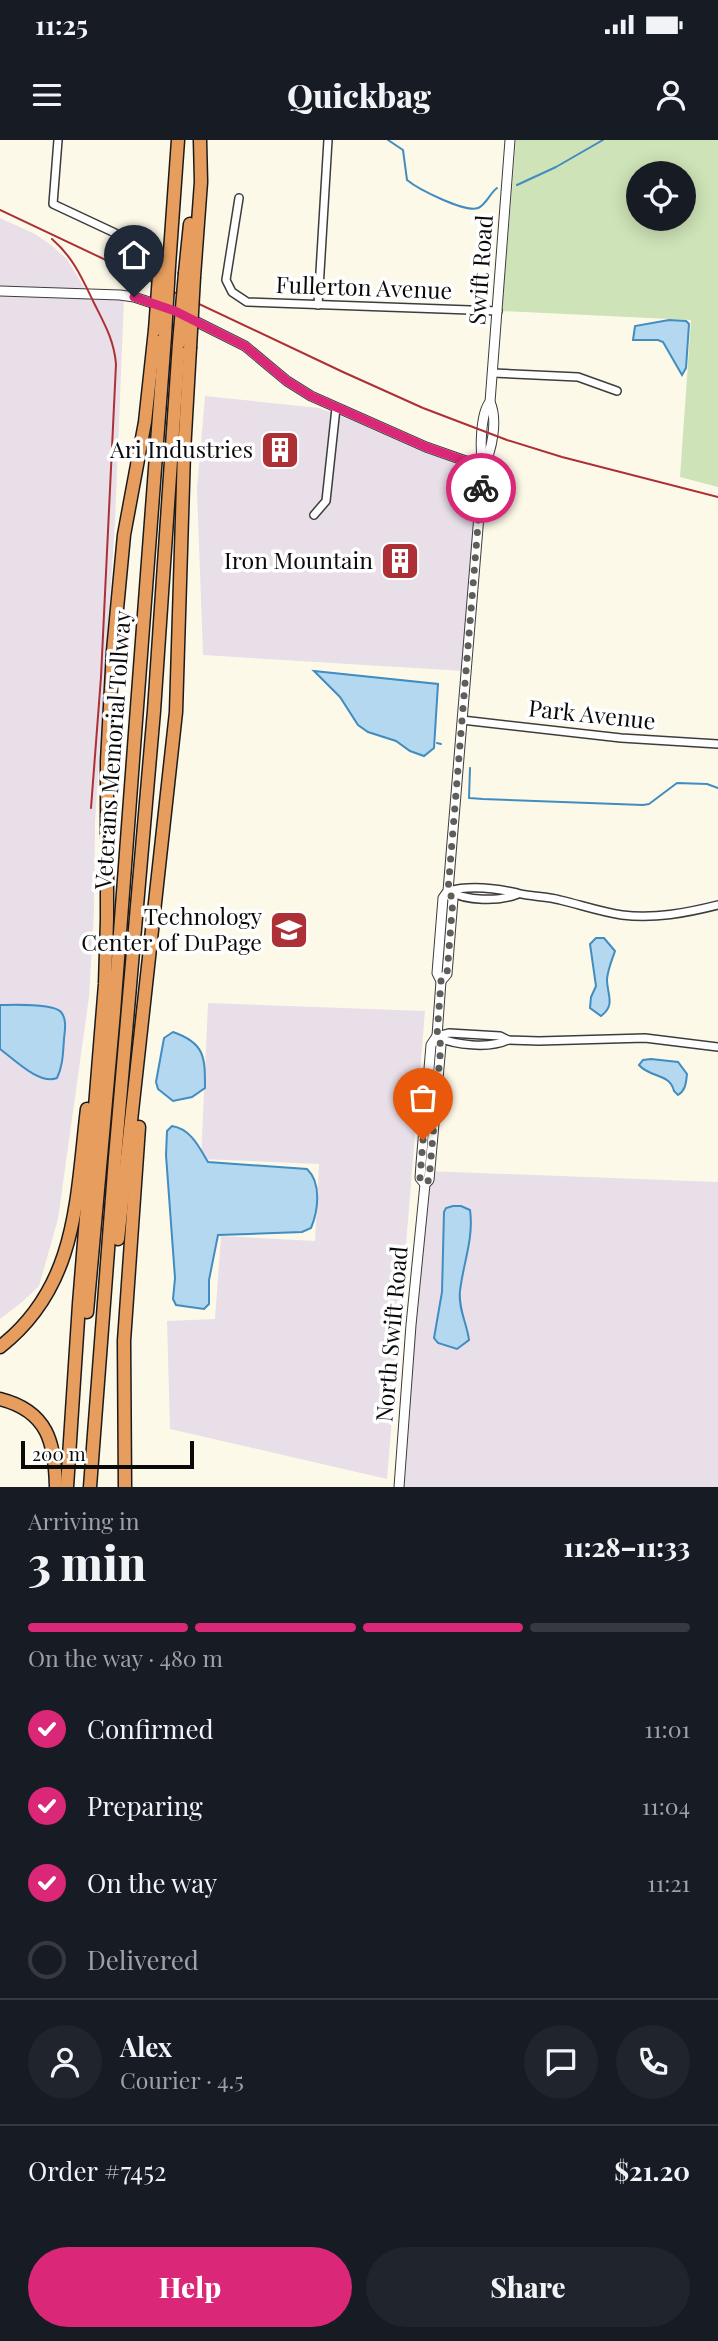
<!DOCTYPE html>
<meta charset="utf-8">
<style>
:root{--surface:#171b24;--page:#20242c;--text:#f1f3f6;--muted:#9ea1a6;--line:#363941;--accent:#db2777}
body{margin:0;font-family:"Playfair Display",serif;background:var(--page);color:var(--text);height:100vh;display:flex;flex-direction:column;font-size:26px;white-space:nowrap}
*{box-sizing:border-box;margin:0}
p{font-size:23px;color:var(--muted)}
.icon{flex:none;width:38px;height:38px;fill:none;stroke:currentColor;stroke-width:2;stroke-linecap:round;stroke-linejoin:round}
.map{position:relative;height:1347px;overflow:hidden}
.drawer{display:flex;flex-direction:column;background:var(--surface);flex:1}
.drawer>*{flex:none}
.buttons{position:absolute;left:626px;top:21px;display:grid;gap:14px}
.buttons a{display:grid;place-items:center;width:70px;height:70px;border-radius:50%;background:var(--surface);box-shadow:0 4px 18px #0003;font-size:35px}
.scale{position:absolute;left:21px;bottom:18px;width:173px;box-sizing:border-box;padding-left:7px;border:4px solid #0a0a0a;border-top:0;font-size:19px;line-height:24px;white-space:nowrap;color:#0a0a0a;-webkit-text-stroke:5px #fff;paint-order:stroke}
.pin{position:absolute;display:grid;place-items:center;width:60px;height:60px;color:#fff;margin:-72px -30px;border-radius:50% 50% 50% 0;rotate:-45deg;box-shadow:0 0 7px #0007}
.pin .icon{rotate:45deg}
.courier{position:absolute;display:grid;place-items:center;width:70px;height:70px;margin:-35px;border:5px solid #db2777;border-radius:50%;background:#fff;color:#222;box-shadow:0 2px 9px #0007}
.overview em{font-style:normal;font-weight:800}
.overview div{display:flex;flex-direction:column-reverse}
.overview{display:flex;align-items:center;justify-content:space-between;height:119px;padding:0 28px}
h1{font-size:46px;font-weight:800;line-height:52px}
.bar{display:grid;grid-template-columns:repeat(4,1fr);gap:10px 7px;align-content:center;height:84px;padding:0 28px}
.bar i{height:9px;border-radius:5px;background:var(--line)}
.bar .selected{background:var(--accent)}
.bar p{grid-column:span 4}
.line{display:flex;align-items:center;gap:18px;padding:0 28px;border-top:2px solid var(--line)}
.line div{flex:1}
.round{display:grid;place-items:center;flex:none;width:74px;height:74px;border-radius:37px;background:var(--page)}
ol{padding:0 28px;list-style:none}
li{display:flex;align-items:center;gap:21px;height:77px}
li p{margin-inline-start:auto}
li .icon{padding:7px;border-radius:50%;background:var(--accent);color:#fff;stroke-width:4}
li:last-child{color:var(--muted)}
li i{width:38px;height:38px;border:4px solid var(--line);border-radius:50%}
.cta{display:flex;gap:14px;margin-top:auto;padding:14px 28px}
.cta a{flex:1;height:80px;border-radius:42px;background:var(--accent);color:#fff;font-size:28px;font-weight:800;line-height:80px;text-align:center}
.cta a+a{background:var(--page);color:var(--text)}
.status{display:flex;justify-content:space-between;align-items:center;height:49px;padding:0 35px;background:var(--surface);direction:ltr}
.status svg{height:19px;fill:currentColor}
header{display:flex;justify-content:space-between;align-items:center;height:91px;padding:0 28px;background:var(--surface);font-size:32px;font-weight:800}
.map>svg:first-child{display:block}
.industrial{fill:#e8dfe9}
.green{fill:#cee3b7;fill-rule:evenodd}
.water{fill:#b3d8f0;stroke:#418cc0;stroke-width:2}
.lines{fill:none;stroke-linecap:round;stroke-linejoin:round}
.stream{stroke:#418cc0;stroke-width:2}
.minor-casing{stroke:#3d3d3d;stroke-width:10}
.tertiary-casing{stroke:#3d3d3d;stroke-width:11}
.motorway-casing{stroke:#1b1b1b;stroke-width:15}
.minor{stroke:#fff;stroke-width:7}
.tertiary{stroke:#fff;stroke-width:9}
.motorway{stroke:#e79d5e;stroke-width:12}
.rail{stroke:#ac3035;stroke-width:2}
.motorway-bridge-casing{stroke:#1b1b1b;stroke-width:15;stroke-linecap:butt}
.motorway-bridge{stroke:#e79d5e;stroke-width:12}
.done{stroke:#5f5e58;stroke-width:7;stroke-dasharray:0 12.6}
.route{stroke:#db2777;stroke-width:9}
.labels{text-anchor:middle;stroke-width:7;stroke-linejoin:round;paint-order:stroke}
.street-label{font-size:23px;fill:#0a0a0a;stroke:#fff}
.poi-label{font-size:23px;fill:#0a0a0a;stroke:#fff;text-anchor:end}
</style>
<div class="status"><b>11:25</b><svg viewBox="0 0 49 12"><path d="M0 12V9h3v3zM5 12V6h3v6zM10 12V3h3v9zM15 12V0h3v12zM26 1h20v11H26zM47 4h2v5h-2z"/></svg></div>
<header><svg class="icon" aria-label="menu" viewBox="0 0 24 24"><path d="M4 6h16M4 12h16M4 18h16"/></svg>Quickbag<svg class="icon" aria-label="person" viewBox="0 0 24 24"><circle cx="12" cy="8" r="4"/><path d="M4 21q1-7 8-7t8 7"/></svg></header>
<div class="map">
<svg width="718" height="1347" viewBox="0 0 718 1347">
<rect width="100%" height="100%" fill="#fdf9e9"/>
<g class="industrial">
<path d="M0,78L35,94L51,105L67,119L85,149L0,146Z"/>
<path d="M0,155L124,159L115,382L95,682L94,771L89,857L58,1079L39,1146L22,1162L0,1179Z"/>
<path d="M205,256L319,268L481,329L464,531L203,515L197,349Z"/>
<path d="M208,863L425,871L387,1339L170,1289L167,1181L215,1179L221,1096L315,1101L319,1024L201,1019Z"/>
<path d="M427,1031L718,1042V1347H402Z"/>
</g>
<path class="green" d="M516,0H718V347L680,337L691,180L502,171ZM639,33H684V79H639Z"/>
<g class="water">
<path d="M669,180L686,181L689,184L686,228L682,235L663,202L658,200H633L635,186Z"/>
<path d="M314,531L438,544L434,608L424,616L410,611L396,601L368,592L358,585L340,557Z"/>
<path d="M596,798H604L615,811C612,820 608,829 607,839C607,855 616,865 601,876L590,868L591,857L596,846L590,804Z"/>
<path d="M0,865C13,865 53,863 61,872C67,879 65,890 64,899C63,912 63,926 57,938C39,945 14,919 0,909Z"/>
<path d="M173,892C205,903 205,917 205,948L192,957L173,961L158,949L156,942L164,898Z"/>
<path d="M651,919L678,922L687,934C686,942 686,950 678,955L674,951C670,933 650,938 639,925L643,920Z"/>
<path d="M172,986C191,989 199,1007 208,1022L307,1029C322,1043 318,1071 311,1088L302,1092L218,1095L209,1140V1164L204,1169L176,1165L173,1159L175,1138L166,1015L167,991Z"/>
<path d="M453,1066H461L470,1070C474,1098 463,1124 460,1151C458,1168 467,1184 469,1200L457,1209L438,1203L434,1198L442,1152L444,1072L446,1068Z"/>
</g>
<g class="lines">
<g class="stream">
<path d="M388,0L403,10L407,40C418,49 465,73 478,68C486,65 490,53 497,48"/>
<path d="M517,45L556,27L603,0"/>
<path d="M437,603L441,604"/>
<path d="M470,628L469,658L483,659L643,665L649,664L677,643L707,644L718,648"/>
</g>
<g class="minor-casing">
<g id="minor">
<path d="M58,0L53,64L115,93"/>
<path d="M239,58L226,140L232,152L247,162L498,171"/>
<path d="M318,165L328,0"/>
<path d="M493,233L578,237L617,251"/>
<path d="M314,375L326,361L336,268"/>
<path d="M462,580L621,598L718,604"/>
<path d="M448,751C470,745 495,748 517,753C531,757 546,756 560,760C581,765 601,772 622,775C655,779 686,773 718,765"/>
<path d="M448,751C467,761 498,762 518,754"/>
<path d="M437,896L449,893L500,896L508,900L539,901L645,898L718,907"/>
<path d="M437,897C455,905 489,909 508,900"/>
</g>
</g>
<g class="tertiary-casing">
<g id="tertiary">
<path d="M0,151L120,155L134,157L161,166"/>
<path d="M187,177L245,206L287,241L311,256L426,307L483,327"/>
<path d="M483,327C492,311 498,280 490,262L510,0"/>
<path d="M441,841L447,834L453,759L448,751"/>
<path d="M425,1044L420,1038L421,1024L431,905L437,896"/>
<path d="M399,1347L411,1185L425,1044L429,1040L441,905L437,896L441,841L437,833L443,758L448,751L483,327C480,311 480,274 490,262"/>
</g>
</g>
<g class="motorway-casing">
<g id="motorway">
<path d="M169,126L178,0"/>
<path d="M185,133L190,84"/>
<path d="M194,137L201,42L200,0"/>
<path d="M118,1099L176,572L184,312L190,208"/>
<path d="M87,1172L114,872L165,196"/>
<path d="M0,1207C78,1146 76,1059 87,969"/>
<path d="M0,1259C48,1271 55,1303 56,1347"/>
<path d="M67,1347L79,1164L105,844L107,779V621L113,511L124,395L145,282L155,190"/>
<path d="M90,1347L115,1018L154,571L179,203"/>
<path d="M125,1347L124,1201L139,987"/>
</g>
</g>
<use href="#minor" class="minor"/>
<use href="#tertiary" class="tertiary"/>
<use href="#motorway" class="motorway"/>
<g class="rail">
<path d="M0,70L343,232L423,268L507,300L562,317L718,357"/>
<path d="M52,99C73,117 82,138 94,163C104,183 114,200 116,224L101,537L91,668"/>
</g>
<g class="motorway-bridge-casing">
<g id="motorway-bridge">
<path d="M155,190L160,122"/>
<path d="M165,196L169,126"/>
<path d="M179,203L185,133"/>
<path d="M190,208L194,137"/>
</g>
</g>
<use href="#motorway-bridge" class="motorway-bridge"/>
</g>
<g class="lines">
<path class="done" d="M423,1000L420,1038L425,1044L429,1040L441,905L437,896L441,841L447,834L453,759L448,751L481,348"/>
<path class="route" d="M134,157L175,171L245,206L287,241L311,256L426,307L483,327L481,348"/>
</g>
<defs>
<g id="building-square" transform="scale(2.0125)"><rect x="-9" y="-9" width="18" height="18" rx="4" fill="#ac3035" stroke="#fff"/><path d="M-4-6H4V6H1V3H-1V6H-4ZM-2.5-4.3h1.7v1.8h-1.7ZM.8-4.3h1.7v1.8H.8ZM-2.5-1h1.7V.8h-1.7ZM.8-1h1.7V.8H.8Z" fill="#fff"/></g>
<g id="school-square" transform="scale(2.0125)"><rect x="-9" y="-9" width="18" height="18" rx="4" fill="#ac3035" stroke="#fff"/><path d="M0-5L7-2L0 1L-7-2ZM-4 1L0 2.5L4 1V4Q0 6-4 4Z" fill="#fff"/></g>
</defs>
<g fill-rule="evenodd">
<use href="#building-square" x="280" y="310"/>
<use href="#building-square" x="400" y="421"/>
<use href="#school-square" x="289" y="790"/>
</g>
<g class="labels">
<g class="street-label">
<text transform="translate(481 130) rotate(-86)" y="8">Swift Road</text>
<text transform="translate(364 148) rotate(2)" y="8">Fullerton Avenue</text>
<text transform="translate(592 575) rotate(6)" y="8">Park Avenue</text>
<text transform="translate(113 610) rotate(-86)" y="8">Veterans Memorial Tollway</text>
<text transform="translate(392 1194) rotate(-85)" y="8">North Swift Road</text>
</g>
<g class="poi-label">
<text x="253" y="318">Ari Industries</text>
<text x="373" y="429">Iron Mountain</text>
<text x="262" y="785">Technology<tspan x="262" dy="26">Center of DuPage</tspan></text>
</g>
</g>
</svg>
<div class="buttons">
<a><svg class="icon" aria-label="locate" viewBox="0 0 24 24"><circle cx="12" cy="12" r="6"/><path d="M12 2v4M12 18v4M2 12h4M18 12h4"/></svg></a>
</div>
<div class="scale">200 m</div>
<div class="pin" style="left:423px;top:1000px;background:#ea580c"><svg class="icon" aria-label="bag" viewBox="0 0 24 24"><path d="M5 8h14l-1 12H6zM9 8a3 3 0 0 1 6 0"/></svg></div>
<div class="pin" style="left:134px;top:157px;background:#1f2937"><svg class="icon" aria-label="home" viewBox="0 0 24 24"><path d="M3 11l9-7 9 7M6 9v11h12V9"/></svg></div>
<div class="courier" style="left:481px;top:348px"><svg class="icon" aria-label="bike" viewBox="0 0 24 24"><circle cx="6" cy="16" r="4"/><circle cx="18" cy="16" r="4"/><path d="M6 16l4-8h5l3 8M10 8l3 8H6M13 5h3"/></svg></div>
</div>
<section class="drawer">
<div class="overview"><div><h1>3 min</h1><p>Arriving in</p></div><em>11:28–11:33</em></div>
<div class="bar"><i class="selected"></i><i class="selected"></i><i class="selected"></i><i></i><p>On the way · 480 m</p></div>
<ol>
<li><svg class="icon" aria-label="check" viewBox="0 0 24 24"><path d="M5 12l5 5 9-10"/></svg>Confirmed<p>11:01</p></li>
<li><svg class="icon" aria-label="check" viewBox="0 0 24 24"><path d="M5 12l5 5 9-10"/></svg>Preparing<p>11:04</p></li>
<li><svg class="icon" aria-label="check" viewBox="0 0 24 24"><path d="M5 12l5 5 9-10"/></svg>On the way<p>11:21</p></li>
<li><i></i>Delivered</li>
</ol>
<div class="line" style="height:126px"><a class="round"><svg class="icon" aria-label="person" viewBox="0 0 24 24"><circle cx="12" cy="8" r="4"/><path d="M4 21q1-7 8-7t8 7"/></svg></a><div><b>Alex</b><p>Courier · 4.5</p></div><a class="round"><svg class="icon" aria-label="chat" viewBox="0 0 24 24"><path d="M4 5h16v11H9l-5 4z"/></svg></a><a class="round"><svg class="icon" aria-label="phone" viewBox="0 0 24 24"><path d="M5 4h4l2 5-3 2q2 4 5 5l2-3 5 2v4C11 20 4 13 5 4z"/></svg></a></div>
<div class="line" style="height:91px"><div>Order #7452</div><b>$21.20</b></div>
<div class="cta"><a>Help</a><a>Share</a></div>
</section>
